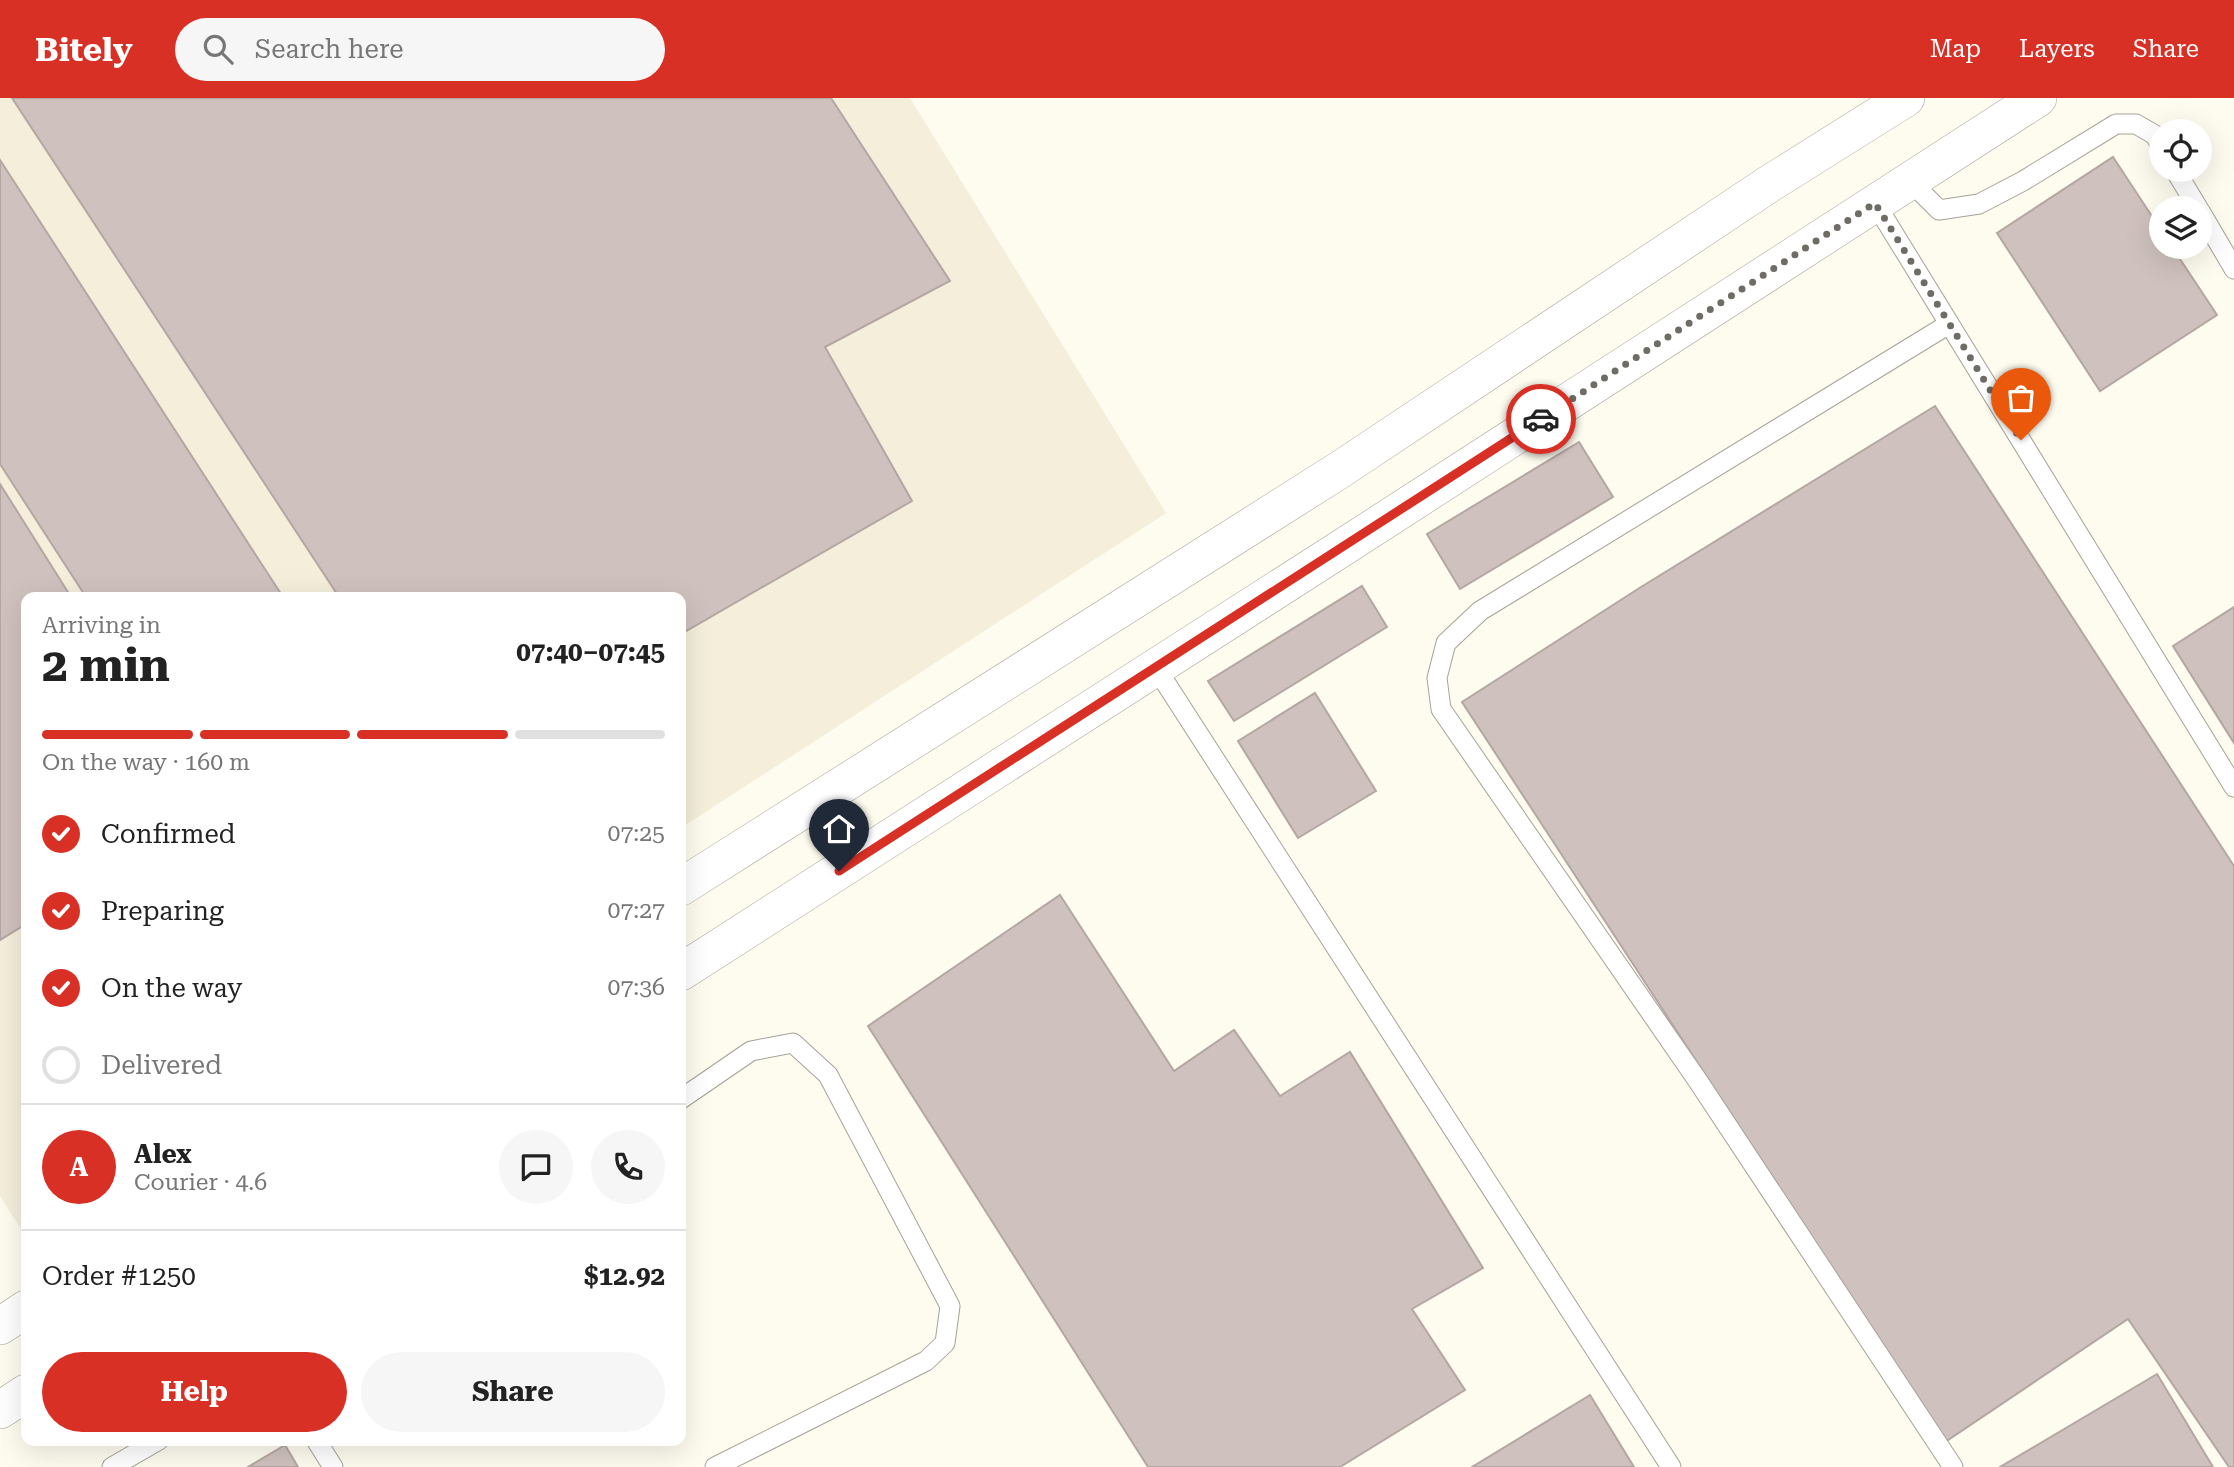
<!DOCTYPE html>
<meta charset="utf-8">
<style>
:root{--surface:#fff;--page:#f6f6f6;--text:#222;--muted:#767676;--line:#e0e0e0;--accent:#d93025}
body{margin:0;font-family:"Roboto Serif",serif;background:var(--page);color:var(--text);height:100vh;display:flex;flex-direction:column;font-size:26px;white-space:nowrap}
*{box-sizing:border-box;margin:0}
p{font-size:23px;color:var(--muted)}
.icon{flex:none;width:38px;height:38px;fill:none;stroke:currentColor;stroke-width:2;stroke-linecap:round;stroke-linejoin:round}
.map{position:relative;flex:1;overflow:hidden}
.sheet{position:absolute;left:21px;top:494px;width:665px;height:854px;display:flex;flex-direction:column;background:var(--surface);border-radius:14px;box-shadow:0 7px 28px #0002}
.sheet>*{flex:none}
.controls{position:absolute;left:2149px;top:21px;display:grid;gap:14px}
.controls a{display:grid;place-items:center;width:63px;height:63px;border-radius:50%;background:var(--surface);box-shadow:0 7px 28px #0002;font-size:35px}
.pin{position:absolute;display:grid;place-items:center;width:60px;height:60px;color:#fff;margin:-72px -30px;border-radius:50% 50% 50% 0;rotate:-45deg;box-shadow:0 0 7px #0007}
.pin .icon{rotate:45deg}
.courier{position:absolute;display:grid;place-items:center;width:70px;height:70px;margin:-35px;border:5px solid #d93025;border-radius:50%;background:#fff;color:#222;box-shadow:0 2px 9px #0007}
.overview em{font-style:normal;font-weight:700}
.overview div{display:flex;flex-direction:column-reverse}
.overview{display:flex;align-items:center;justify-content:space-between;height:119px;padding:0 21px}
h1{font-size:46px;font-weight:700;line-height:52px}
.bar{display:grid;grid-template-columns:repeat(4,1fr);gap:10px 7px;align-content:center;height:84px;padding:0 21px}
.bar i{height:9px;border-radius:5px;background:var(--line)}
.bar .selected{background:var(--accent)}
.bar p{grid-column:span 4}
.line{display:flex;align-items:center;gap:18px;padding:0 21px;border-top:2px solid var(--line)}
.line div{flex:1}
.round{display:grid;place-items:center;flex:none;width:74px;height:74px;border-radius:37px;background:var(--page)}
ol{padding:0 21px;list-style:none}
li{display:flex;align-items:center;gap:21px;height:77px}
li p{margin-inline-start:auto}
li .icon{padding:7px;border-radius:50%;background:var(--accent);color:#fff;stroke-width:4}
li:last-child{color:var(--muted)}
li i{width:38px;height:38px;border:4px solid var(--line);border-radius:50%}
.action{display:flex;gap:14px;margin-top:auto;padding:14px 21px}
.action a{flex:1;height:80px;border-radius:42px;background:var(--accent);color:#fff;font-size:28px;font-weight:700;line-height:80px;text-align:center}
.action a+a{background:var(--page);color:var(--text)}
header{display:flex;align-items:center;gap:42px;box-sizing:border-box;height:98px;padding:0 35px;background:var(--accent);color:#fff}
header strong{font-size:33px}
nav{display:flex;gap:38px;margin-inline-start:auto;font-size:24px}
.search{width:490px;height:63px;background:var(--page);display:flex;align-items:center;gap:18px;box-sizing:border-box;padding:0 24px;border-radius:38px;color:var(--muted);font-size:26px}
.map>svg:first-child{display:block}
.built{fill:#f4eedb}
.building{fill:#cfc2be;stroke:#b4a6a3;stroke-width:2}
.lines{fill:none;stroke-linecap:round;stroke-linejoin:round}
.service-casing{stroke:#a5a297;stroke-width:21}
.minor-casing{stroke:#a5a297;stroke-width:38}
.service{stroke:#fff;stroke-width:19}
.minor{stroke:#fff;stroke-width:37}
.done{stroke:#6e6c65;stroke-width:7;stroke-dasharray:0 12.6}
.route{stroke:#d93025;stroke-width:9}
</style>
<header>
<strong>Bitely</strong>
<div class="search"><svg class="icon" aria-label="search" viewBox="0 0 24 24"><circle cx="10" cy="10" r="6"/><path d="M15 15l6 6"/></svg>Search here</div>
<nav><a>Map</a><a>Layers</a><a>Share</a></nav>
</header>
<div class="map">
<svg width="2234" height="1369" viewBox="0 0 2234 1369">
<rect width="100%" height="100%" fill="#fefbef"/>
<path class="built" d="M0,0H910L1166,415L681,730V499H26V1139L0,1098Z"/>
<g class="building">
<path d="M12,0H831L950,183L825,249L912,403L681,536V499H339Z"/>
<path d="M2113,59L2161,132V149H2172L2217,217L2100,293L1997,135Z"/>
<path d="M0,62L283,499H86L0,366Z"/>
<path d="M1935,308L2234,768V1369H2229L2128,1221L1945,1344L1462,604L1641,489Z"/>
<path d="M1579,344L1613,399L1460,491L1427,436Z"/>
<path d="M0,386L71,499H26V826L0,842Z"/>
<path d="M1362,488L1387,529L1234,623L1208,583Z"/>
<path d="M2234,509V645L2173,548Z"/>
<path d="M1315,595L1376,693L1298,740L1238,643Z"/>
<path d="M1060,797L1174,973L1234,932L1280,998L1350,954L1483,1170L1412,1211L1465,1292L1340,1369H1148L868,928Z"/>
<path d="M2157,1276L2213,1369H2000Z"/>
<path d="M1590,1297L1634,1369H1472Z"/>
<path d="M285,1347L298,1369H248Z"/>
</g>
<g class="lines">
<g class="service-casing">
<g id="service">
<path d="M2175,72L2198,110"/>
<path d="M1910,83L1939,112L1979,106L2023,83L2116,26H2136L2155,37L2161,48"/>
<path d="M1875,105L2234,689"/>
<path d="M2200,113L2234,171"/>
<path d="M1949,226L1480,513L1446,545L1437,580L1441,611L1698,983L1953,1369"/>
<path d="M1156,570L1671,1369"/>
<path d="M681,1001L751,953L793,945L828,977L950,1208L945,1245L926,1263L715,1369"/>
<path d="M316,1342L333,1369"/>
<path d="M112,1369L159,1342"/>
</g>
</g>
<g class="minor-casing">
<g id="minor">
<path d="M681,789L1341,371L1769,86L1906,0"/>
<path d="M681,874L1345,448L2038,0"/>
<path d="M0,1228L26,1211"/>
<path d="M0,1312L26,1295"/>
</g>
</g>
<use href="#service" class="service"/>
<use href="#minor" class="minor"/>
</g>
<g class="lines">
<path class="done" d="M1541,321L1875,105L2021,342"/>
<path class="route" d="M839,773L1541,321"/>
</g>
</svg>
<div class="controls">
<a><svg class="icon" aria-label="locate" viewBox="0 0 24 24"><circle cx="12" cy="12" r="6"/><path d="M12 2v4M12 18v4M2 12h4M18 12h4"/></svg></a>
<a><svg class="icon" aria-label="layers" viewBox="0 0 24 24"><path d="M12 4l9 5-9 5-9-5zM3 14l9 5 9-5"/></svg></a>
</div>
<div class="pin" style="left:2021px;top:342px;background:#ea580c"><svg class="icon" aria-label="bag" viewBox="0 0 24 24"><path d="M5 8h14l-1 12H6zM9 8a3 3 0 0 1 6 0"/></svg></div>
<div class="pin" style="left:839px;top:773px;background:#1f2937"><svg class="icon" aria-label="home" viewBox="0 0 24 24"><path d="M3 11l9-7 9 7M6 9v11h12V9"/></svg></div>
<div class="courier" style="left:1541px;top:321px"><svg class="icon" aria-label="car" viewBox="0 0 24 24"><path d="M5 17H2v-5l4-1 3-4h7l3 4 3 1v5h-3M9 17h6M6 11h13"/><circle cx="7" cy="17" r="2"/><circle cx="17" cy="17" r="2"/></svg></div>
<section class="sheet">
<div class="overview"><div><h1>2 min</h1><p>Arriving in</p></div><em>07:40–07:45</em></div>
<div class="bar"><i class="selected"></i><i class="selected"></i><i class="selected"></i><i></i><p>On the way · 160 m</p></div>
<ol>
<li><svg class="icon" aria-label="check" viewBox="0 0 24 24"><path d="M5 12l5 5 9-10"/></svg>Confirmed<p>07:25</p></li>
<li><svg class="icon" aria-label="check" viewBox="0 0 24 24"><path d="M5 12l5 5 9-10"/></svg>Preparing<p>07:27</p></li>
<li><svg class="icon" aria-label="check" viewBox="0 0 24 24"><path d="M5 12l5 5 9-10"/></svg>On the way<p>07:36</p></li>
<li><i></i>Delivered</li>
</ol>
<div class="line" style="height:126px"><b class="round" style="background:var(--accent);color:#fff">A</b><div><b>Alex</b><p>Courier · 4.6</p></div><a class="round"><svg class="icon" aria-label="chat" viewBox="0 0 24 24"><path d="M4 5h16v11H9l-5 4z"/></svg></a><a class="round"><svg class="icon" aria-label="phone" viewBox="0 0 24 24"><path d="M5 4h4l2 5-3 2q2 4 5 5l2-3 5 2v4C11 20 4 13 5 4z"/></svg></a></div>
<div class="line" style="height:91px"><div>Order #1250</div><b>$12.92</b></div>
<div class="action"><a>Help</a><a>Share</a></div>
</section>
</div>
